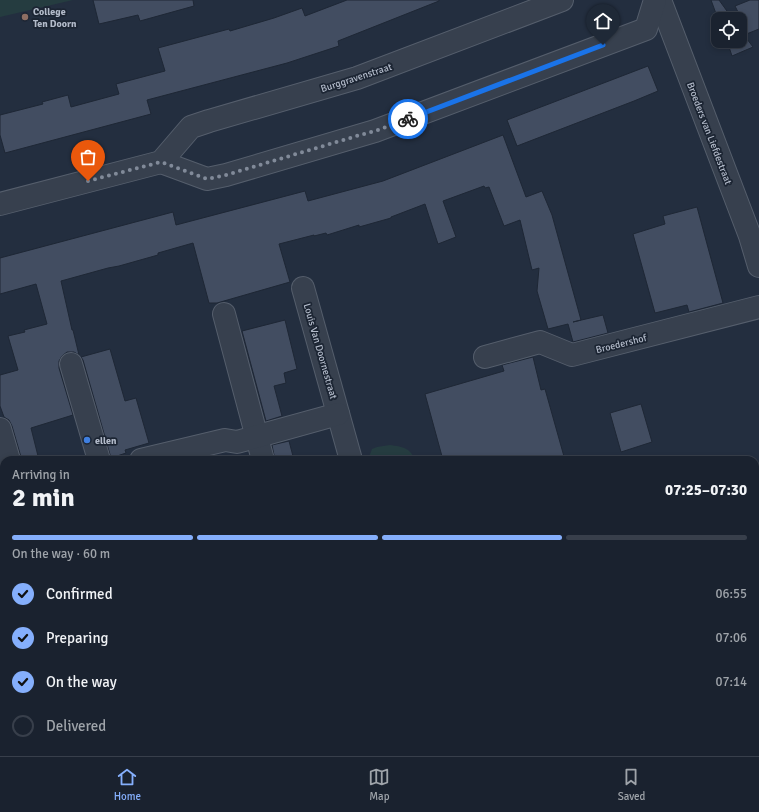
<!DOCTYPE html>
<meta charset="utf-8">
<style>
:root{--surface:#1a222f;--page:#272f3b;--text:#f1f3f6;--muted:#9fa4aa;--line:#383f4b;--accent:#85affc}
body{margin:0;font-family:Signika,sans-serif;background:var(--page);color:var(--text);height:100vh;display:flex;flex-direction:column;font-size:15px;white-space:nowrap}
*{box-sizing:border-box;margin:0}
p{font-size:13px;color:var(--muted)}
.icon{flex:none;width:22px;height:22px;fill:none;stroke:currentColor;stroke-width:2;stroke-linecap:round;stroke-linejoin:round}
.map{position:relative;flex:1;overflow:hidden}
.sheet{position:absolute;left:0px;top:456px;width:759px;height:300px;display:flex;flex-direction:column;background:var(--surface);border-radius:12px 12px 0 0;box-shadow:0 2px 6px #0003,0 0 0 1px var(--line)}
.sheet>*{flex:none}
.fabs{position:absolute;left:711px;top:12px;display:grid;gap:8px}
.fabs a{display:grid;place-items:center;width:36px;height:36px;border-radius:8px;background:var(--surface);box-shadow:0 2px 6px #0003,0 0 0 1px var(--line);font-size:20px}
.pin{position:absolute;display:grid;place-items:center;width:34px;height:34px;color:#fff;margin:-41px -17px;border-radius:50% 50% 50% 0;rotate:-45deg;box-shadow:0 0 4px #0007}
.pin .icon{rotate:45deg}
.courier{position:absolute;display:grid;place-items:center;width:40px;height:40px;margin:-20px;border:3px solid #1a73e8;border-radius:50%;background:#fff;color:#222;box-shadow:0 1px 5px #0007}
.overview em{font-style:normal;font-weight:700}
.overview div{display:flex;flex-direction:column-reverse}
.overview{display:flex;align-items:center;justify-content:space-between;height:68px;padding:0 12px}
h1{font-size:26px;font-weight:700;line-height:30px}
.bar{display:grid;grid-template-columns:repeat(4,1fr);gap:6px 4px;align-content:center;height:48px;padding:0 12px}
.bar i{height:5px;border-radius:3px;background:var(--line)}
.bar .selected{background:var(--accent)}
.bar p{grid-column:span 4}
ol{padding:0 12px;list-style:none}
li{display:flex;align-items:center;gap:12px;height:44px}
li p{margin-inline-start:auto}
li .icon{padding:4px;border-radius:50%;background:var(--accent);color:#111;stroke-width:4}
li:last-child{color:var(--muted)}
li i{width:22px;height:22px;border:2px solid var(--line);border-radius:50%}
.dock{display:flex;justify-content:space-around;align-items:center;height:56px;border-top:1px solid var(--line);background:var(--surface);font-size:11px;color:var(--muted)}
.dock a{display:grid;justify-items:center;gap:2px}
.dock .selected{color:var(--accent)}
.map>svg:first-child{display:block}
.green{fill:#253c40}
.building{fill:#424d61;stroke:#1e2735}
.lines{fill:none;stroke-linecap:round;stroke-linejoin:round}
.minor-casing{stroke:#555e6c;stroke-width:24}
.minor{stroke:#37404e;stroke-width:22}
.done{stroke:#818a99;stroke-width:4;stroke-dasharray:0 7.2}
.route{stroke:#1a73e8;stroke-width:5}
.education-dot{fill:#8d6e63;stroke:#1c2533;stroke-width:1.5}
.shop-dot{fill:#3f7fe0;stroke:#1c2533;stroke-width:1.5}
.labels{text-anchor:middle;stroke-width:3.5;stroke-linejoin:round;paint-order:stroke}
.poi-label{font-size:10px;font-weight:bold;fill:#b3bbca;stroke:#1c2533;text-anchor:start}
.street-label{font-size:10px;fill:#b3bbca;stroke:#1c2533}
</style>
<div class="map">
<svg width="759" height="756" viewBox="0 0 759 756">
<rect width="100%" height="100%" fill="#232e3f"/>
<g class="green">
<path d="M0,0H73L0,17Z"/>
<path d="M390,445C402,447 410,447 415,460H369V457L372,449L377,447Z"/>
</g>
<g class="building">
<path d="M93,0H193L194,6L140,21L138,15L99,24Z"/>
<path d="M347,0H439V1L338,41L339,46L287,63L147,100L151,114L5,153L0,135V115L43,104L42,102L68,95L71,107L119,94L116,84L165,71L158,48L229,29L230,31L274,18L302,8L305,16Z"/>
<path d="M711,0H719L732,18L736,17L735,14L738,12L735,6L750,0H759V29L744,35L753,47L732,56L727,41H740V19H718Z"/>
<path d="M648,66L658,91L634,101L517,146L507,120Z"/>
<path d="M503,135L526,197L542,191L552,215L581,320L573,322L603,315L608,333L573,342L568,324L548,329L537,291L539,268L532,270L520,220L504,226L489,187L485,188L484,186L443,201L456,237L438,244L425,204L391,217V218L359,227V225L327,235L326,233L314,236V235L279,244L290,282L217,303H209L193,243L158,253V255L119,266L108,268L61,281L72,330H73L79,355L74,352H67L62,356L59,361V368L73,415L31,428L39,460H21V457L12,426L9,420L4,417L0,406V375L18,370L8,336L25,332L24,330L47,324L36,284L0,294V258L173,212L176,225L305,191L308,201L383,181Z"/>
<path d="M697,207L723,303L689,312L687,305L655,313L633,234L665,224L663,216Z"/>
<path d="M285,320L297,369L284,373L286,383L274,386L282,416L266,421L242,331Z"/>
<path d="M110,349L125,401L136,398L149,443L125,450L126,453L111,458L83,360L81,357Z"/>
<path d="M533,357L541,390L545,389L565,460H443L425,394L504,371L502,365Z"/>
<path d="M641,404L652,442L621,452L610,413Z"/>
<path d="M289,441L294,460H275L272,445Z"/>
</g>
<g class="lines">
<g class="minor-casing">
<g id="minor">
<path d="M660,0L750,236L759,266"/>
<path d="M161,162L207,179L226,175L375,131L646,29L655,0"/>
<path d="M0,204L161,162L191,127L209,121L357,78L562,0"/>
<path d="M303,288L351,460"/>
<path d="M224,314L263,460"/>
<path d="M485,357L540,342L572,355L759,307"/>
<path d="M71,364L99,460"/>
<path d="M0,429L9,460"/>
<path d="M141,460L225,440L237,442L338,414"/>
<path d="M0,501L4,500"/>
<path d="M755,550L759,549"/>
<path d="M18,756L32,752"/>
</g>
</g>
<use href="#minor" class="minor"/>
</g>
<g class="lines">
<path class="done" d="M88,181L161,162L207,179L226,175L360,135L375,131L408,119"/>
<path class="route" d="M408,119L603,45"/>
</g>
<circle class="education-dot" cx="25" cy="17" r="4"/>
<circle class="shop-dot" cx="87" cy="440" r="4"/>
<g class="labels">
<g class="poi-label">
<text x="33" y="15">College<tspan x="33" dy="12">Ten Doorn</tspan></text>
<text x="95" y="444">ellen</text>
</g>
<g class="street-label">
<text transform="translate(356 77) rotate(-18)" y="4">Burggravenstraat</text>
<text transform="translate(710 133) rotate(69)" y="4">Broeders van Liefdestraat</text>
<text transform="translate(621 343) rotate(-14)" y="4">Broedershof</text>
<text transform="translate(321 351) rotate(74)" y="4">Louis Van Doornestraat</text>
</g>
</g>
</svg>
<div class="fabs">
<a><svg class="icon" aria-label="locate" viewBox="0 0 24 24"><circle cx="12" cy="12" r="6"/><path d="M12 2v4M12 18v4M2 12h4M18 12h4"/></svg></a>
</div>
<div class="pin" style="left:88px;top:181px;background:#ea580c"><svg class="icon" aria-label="bag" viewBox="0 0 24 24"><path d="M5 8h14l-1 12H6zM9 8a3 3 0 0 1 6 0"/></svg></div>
<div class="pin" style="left:603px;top:45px;background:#1f2937"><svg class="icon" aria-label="home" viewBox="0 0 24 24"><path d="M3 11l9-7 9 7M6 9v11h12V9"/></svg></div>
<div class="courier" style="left:408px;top:119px"><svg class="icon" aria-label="bike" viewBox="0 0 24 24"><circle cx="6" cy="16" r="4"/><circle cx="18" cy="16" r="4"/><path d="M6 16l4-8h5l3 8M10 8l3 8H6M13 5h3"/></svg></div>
<section class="sheet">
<div class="overview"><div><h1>2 min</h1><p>Arriving in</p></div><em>07:25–07:30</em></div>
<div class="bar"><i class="selected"></i><i class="selected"></i><i class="selected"></i><i></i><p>On the way · 60 m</p></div>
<ol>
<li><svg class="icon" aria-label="check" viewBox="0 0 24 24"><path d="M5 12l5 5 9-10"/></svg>Confirmed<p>06:55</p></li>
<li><svg class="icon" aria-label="check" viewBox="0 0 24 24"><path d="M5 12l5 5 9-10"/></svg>Preparing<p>07:06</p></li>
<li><svg class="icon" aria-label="check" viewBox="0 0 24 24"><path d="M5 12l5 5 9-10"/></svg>On the way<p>07:14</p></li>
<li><i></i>Delivered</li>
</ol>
</section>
</div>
<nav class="dock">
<a class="selected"><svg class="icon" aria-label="home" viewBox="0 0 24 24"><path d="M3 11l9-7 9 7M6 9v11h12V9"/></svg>Home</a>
<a><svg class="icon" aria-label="map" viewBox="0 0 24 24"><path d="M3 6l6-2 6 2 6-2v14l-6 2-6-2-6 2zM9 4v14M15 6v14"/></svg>Map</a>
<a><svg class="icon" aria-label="saved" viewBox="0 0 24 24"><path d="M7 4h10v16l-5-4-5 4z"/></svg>Saved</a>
</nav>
